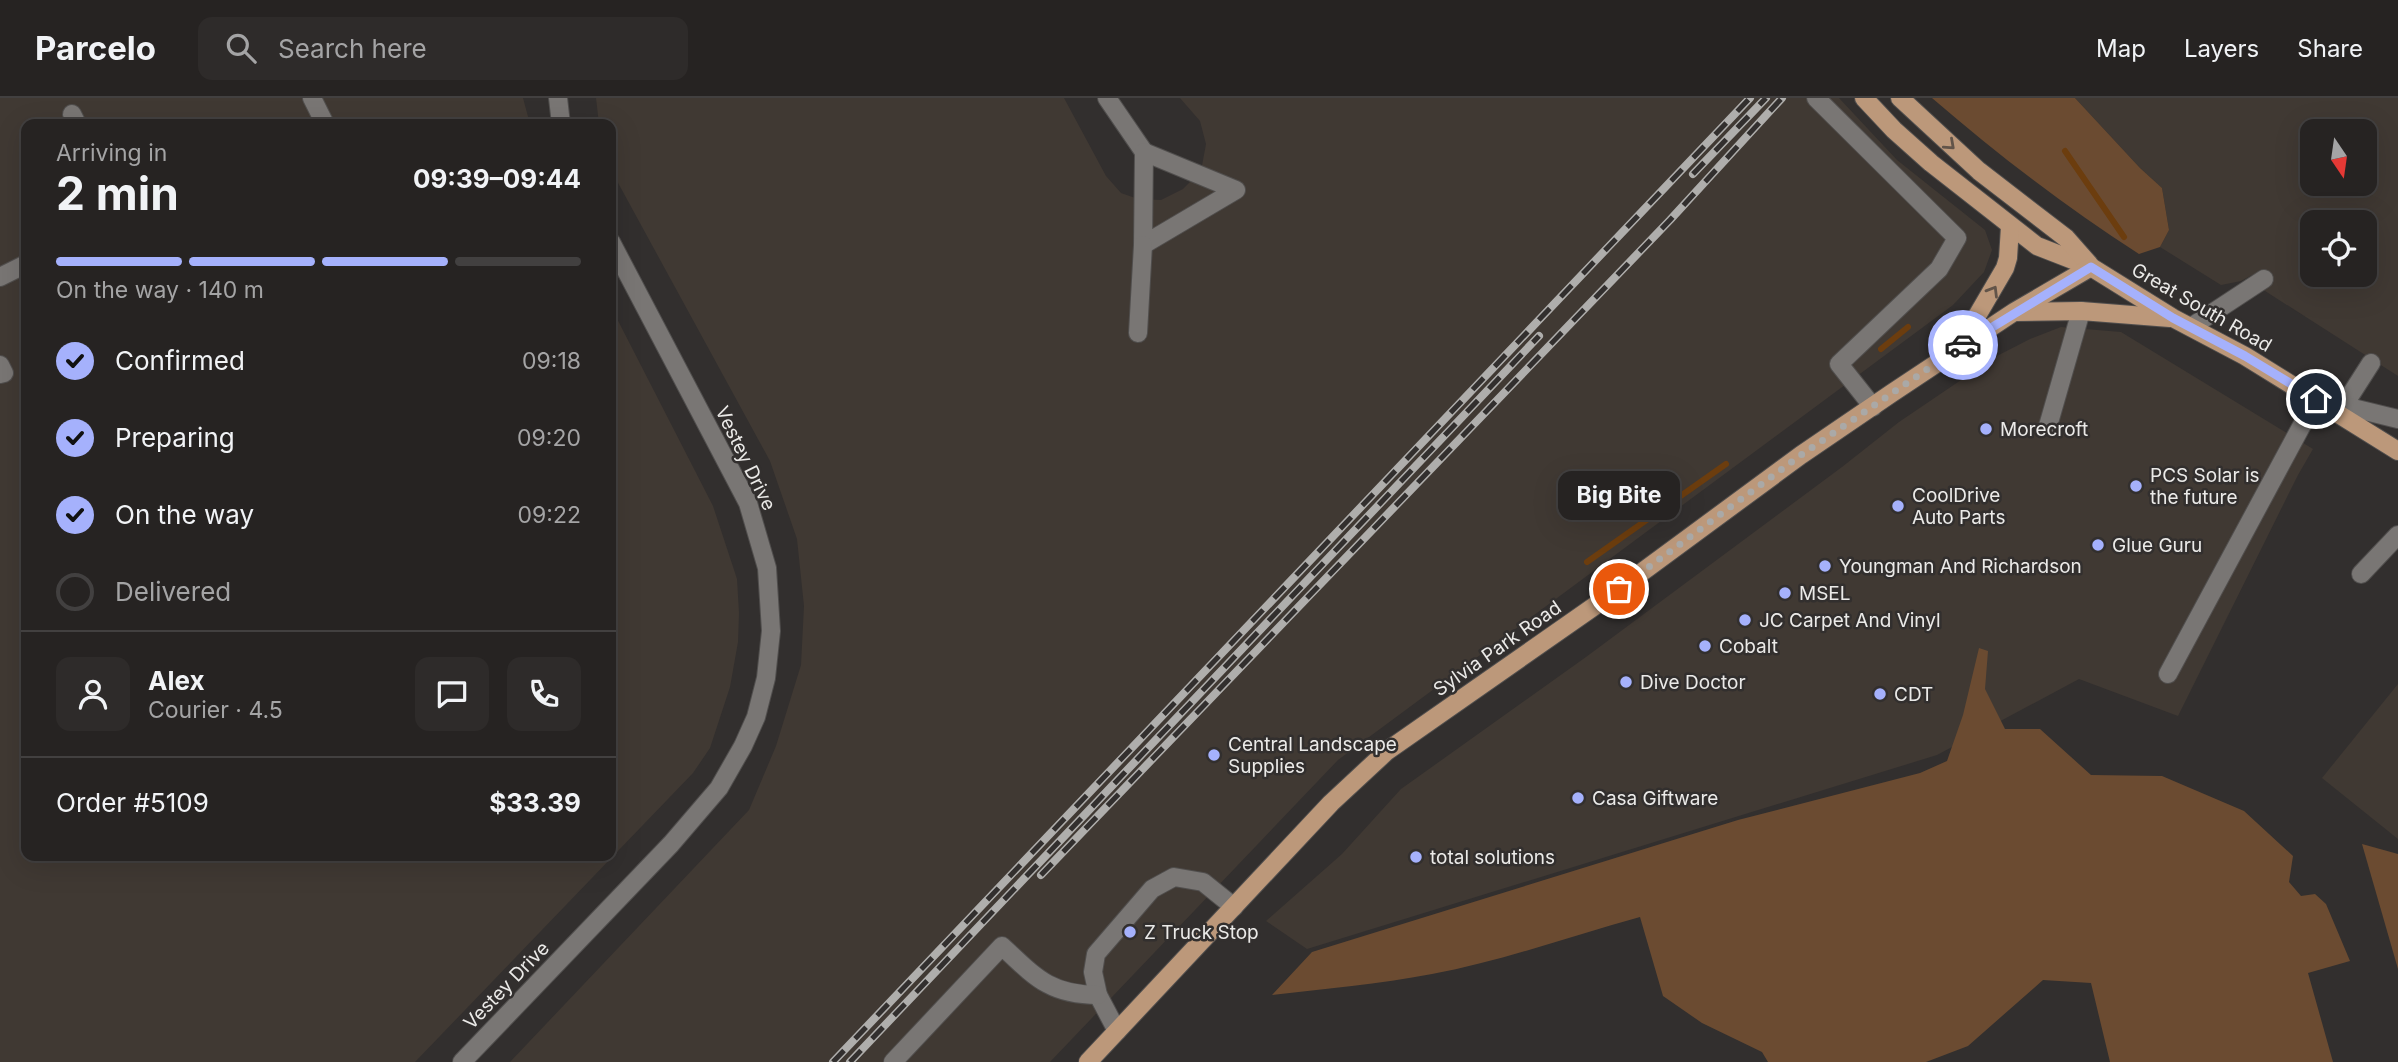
<!DOCTYPE html>
<meta charset="utf-8">
<style>
:root{--surface:#262322;--page:#2e2b2a;--text:#f1f3f6;--muted:#a4a4a5;--line:#424040;--accent:#a5b1fc}
body{margin:0;font-family:Inter,sans-serif;background:var(--page);color:var(--text);height:100vh;display:flex;flex-direction:column;font-size:26px;white-space:nowrap}
*{box-sizing:border-box;margin:0}
p{font-size:23px;color:var(--muted)}
.icon{flex:none;width:38px;height:38px;fill:none;stroke:currentColor;stroke-width:2;stroke-linecap:round;stroke-linejoin:round}
.map{position:relative;flex:1;overflow:hidden}
.sheet{position:absolute;left:21px;top:21px;width:595px;height:742px;display:flex;flex-direction:column;background:var(--surface);border-radius:14px;box-shadow:0 7px 28px #0002,0 0 0 2px var(--line)}
.sheet>*{flex:none}
.needle{width:46px;rotate:167deg}
.fabs{position:absolute;left:2300px;top:21px;display:grid;gap:14px}
.fabs a{display:grid;place-items:center;width:77px;height:77px;border-radius:14px;background:var(--surface);box-shadow:0 7px 28px #0002,0 0 0 2px var(--line);font-size:35px}
.pin{position:absolute;display:grid;place-items:center;width:60px;height:60px;color:#fff;margin:-30px;border:4px solid #fff;border-radius:50%;box-shadow:0 2px 7px #0007}
.courier{position:absolute;display:grid;place-items:center;width:70px;height:70px;margin:-35px;border:5px solid #a5b1fc;border-radius:50%;background:#fff;color:#222;box-shadow:0 2px 9px #0007}
.bubble{position:absolute;height:49px;border-radius:14px;background:var(--surface);box-shadow:0 7px 28px #0002,0 0 0 2px var(--line);font-size:23px;font-weight:700;line-height:49px;text-align:center}
.overview em{font-style:normal;font-weight:700}
.overview div{display:flex;flex-direction:column-reverse}
.overview{display:flex;align-items:center;justify-content:space-between;height:119px;padding:0 35px}
h1{font-size:46px;font-weight:700;line-height:52px}
.bar{display:grid;grid-template-columns:repeat(4,1fr);gap:10px 7px;align-content:center;height:84px;padding:0 35px}
.bar i{height:9px;border-radius:5px;background:var(--line)}
.bar .active{background:var(--accent)}
.bar p{grid-column:span 4}
.line{display:flex;align-items:center;gap:18px;padding:0 35px;border-top:2px solid var(--line)}
.line div{flex:1}
.round{display:grid;place-items:center;flex:none;width:74px;height:74px;border-radius:14px;background:var(--page)}
ol{padding:0 35px;list-style:none}
li{display:flex;align-items:center;gap:21px;height:77px}
li p{margin-inline-start:auto}
li .icon{padding:7px;border-radius:50%;background:var(--accent);color:#111;stroke-width:4}
li:last-child{color:var(--muted)}
li i{width:38px;height:38px;border:4px solid var(--line);border-radius:50%}
header{display:flex;align-items:center;gap:42px;box-sizing:border-box;height:98px;padding:0 35px;background:var(--surface);border-bottom:2px solid var(--line)}
header strong{font-size:33px}
nav{display:flex;gap:38px;margin-inline-start:auto;font-size:24px}
.search{width:490px;height:63px;background:var(--page);display:flex;align-items:center;gap:18px;box-sizing:border-box;padding:0 24px;border-radius:14px;color:var(--muted);font-size:26px}
.map>svg:first-child{display:block}
.built{fill:#403933;fill-rule:evenodd}
.green{fill:#6b4b31}
.lines{fill:none;stroke-linecap:round;stroke-linejoin:round}
.stream{stroke:#6c3d0e;stroke-width:6}
.minor-casing{stroke:#504e4d;stroke-width:20}
.major-casing{stroke:#504e4d;stroke-width:20}
.minor{stroke:#797674;stroke-width:18}
.major{stroke:#bc987a;stroke-width:18}
.rail-casing{stroke:#afaeac;stroke-width:8}
.rail{stroke:#322f2e;stroke-width:5;stroke-dasharray:16;stroke-linecap:butt}
.oneway{stroke:#625449}
.done{stroke:#aaa9a7;stroke-width:7;stroke-dasharray:0 12.6}
.route{stroke:#a5b1fc;stroke-width:9}
.poi-dot{fill:#a5b1fc;stroke:#322f2e;stroke-width:2.5}
.labels{text-anchor:middle;stroke-width:5;stroke-linejoin:round;paint-order:stroke}
.street-label{font-size:19px;fill:#ebeae8;stroke:#322f2e}
.poi-label{font-size:19px;fill:#ebeae8;stroke:#322f2e;text-anchor:start}
</style>
<header>
<strong>Parcelo</strong>
<div class="search"><svg class="icon" aria-label="search" viewBox="0 0 24 24"><circle cx="10" cy="10" r="6"/><path d="M15 15l6 6"/></svg>Search here</div>
<nav><a>Map</a><a>Layers</a><a>Share</a></nav>
</header>
<div class="map">
<svg width="2398" height="964" viewBox="0 0 2398 964">
<rect width="100%" height="100%" fill="#322f2e"/>
<g class="built">
<path d="M0,0H523L530,26H26V758H611V209L713,408L737,481L739,515L738,544L730,589L710,650L693,675L415,964H0Z"/>
<path d="M596,0H1064L1106,78L1121,95L1138,101L1161,102L1183,91L1201,73L1206,46L1200,23L1180,0H1839L1897,62L1985,132L1992,152L1984,174L1953,207L1338,662L1050,964H510L749,712L776,648L801,567L804,508L797,441L770,363L611,72V26H599Z"/>
<path d="M2075,0H2398V278L2262,191L2252,177L2241,183L2221,187L2160,149L2169,132L2162,90L2140,70ZM2312,33H2364V86H2312ZM2312,124H2364V177H2312Z"/>
<path d="M2061,229L2121,234L2313,351L2298,377L2178,618L2079,581L1937,657L1307,851L1266,823L1342,756L1401,691L1586,559L1842,369L1899,324L1995,259L2030,241Z"/>
<path d="M2398,586V741L2322,680Z"/>
</g>
<g class="green">
<path d="M1932,0H2075L2140,70L2162,90L2169,132L2160,149L2139,156C2066,109 1998,57 1932,0Z"/>
<path d="M1979,550L1988,553L1985,591L2005,631H2040L2091,677L2162,678L2244,713L2293,758L2289,784L2301,798L2315,796L2326,806L2350,863L2308,875L2333,964H2110L2091,885L2043,882L1968,948L1926,964H1768L1762,954L1702,925L1663,898L1640,819C1571,838 1502,863 1432,876C1379,886 1325,891 1272,897L1312,854L1738,722L1920,675L1947,663L1963,617Z"/>
<path d="M2362,746L2398,756V871Z"/>
</g>
<g class="lines">
<g class="stream">
<path d="M2065,53L2124,139"/>
<path d="M1881,251L1908,229"/>
<path d="M1587,464L1726,366"/>
</g>
<g class="minor-casing">
<g id="minor">
<path d="M312,0L325,26"/>
<path d="M558,0L561,26"/>
<path d="M1107,0L1144,54"/>
<path d="M1816,0L1957,140L1939,171L1839,266L1873,309"/>
<path d="M72,16L77,26"/>
<path d="M1144,54L1236,92L1143,147Z"/>
<path d="M0,179L26,166"/>
<path d="M2191,229L2264,181"/>
<path d="M1138,235L1143,147"/>
<path d="M0,267L4,275L0,276"/>
<path d="M2339,315L2371,265"/>
<path d="M2048,328L2081,213"/>
<path d="M2361,476L2398,437"/>
<path d="M2168,576L2316,301L2398,321"/>
<path d="M1117,933L1098,897L1093,874L1096,856L1152,791L1174,779L1203,784L1234,809"/>
<path d="M462,964L671,746L719,690L743,648L756,619L766,580L771,533L767,470L748,405L611,144"/>
<path d="M893,964L1002,848C1035,879 1050,897 1098,897"/>
</g>
</g>
<g class="major-casing">
<g id="major">
<path d="M1864,0L1894,32L1931,65L2037,148L2091,169L2173,220L2245,258L2398,353"/>
<path d="M1900,0L1979,73L2066,140L2089,166"/>
<path d="M2016,214L2081,213L2170,220"/>
<path d="M1960,247L2005,170L2008,160L2010,129"/>
<path d="M1088,964L1331,705L1387,653L1619,491L1801,357L1892,295L2014,214L2091,169"/>
</g>
</g>
<use href="#minor" class="minor"/>
<use href="#major" class="major"/>
<g class="rail-casing">
<g id="rail">
<path d="M1693,76L1766,0"/>
<path d="M1041,777L1670,122L1782,0"/>
<path d="M833,964L1750,0"/>
<path d="M850,964L1539,238"/>
</g>
</g>
<use href="#rail" class="rail"/>
</g>
<defs><path id="oneway-chevron" d="M-2-3.5L2.5 0L-2 3.5" fill="none" stroke-width="1.6" stroke-linecap="round" stroke-linejoin="round" transform="scale(1.75)"/></defs>
<g class="oneway">
<use href="#oneway-chevron" transform="translate(1950 47) rotate(42)"/>
<use href="#oneway-chevron" transform="translate(1993 193) rotate(-59)"/>
</g>
<g class="lines">
<path class="done" d="M1619,491L1801,357L1963,247"/>
<path class="route" d="M1963,247L2091,169L2173,220L2245,258L2316,301"/>
</g>
<g class="poi-dot">
<circle cx="1986" cy="331" r="7"/>
<circle cx="2136" cy="388" r="7"/>
<circle cx="1898" cy="408" r="7"/>
<circle cx="2098" cy="447" r="7"/>
<circle cx="1825" cy="468" r="7"/>
<circle cx="1785" cy="495" r="7"/>
<circle cx="1745" cy="522" r="7"/>
<circle cx="1705" cy="548" r="7"/>
<circle cx="1626" cy="584" r="7"/>
<circle cx="1880" cy="596" r="7"/>
<circle cx="1214" cy="657" r="7"/>
<circle cx="1578" cy="700" r="7"/>
<circle cx="1416" cy="759" r="7"/>
<circle cx="1130" cy="834" r="7"/>
</g>
<g class="labels">
<g class="street-label">
<text transform="translate(2202 209) rotate(30)" y="7">Great South Road</text>
<text transform="translate(746 360) rotate(64)" y="7">Vestey Drive</text>
<text transform="translate(1497 550) rotate(-35)" y="7">Sylvia Park Road</text>
<text transform="translate(506 887) rotate(-46)" y="7">Vestey Drive</text>
</g>
<g class="poi-label">
<text x="2000" y="338">Morecroft</text>
<text x="2150" y="384">PCS Solar is<tspan x="2150" dy="22">the future</tspan></text>
<text x="1912" y="404">CoolDrive<tspan x="1912" dy="22">Auto Parts</tspan></text>
<text x="2112" y="454">Glue Guru</text>
<text x="1839" y="475">Youngman And Richardson</text>
<text x="1799" y="502">MSEL</text>
<text x="1759" y="529">JC Carpet And Vinyl</text>
<text x="1719" y="555">Cobalt</text>
<text x="1640" y="591">Dive Doctor</text>
<text x="1894" y="603">CDT</text>
<text x="1228" y="653">Central Landscape<tspan x="1228" dy="22">Supplies</tspan></text>
<text x="1592" y="707">Casa Giftware</text>
<text x="1430" y="766">total solutions</text>
<text x="1144" y="841">Z Truck Stop</text>
</g>
</g>
</svg>
<div class="fabs">
<a><svg class="needle" viewBox="-14 -14 28 28"><path d="M0-13l5 13h-10z" fill="#e53935"/><path d="M0 13l5-13h-10z" fill="#a4a4a5"/></svg></a>
<a><svg class="icon" aria-label="locate" viewBox="0 0 24 24"><circle cx="12" cy="12" r="6"/><path d="M12 2v4M12 18v4M2 12h4M18 12h4"/></svg></a>
</div>
<div class="pin" style="left:1619px;top:491px;background:#ea580c"><svg class="icon" aria-label="bag" viewBox="0 0 24 24"><path d="M5 8h14l-1 12H6zM9 8a3 3 0 0 1 6 0"/></svg></div>
<div class="pin" style="left:2316px;top:301px;background:#1f2937"><svg class="icon" aria-label="home" viewBox="0 0 24 24"><path d="M3 11l9-7 9 7M6 9v11h12V9"/></svg></div>
<div class="courier" style="left:1963px;top:247px"><svg class="icon" aria-label="car" viewBox="0 0 24 24"><path d="M5 17H2v-5l4-1 3-4h7l3 4 3 1v5h-3M9 17h6M6 11h13"/><circle cx="7" cy="17" r="2"/><circle cx="17" cy="17" r="2"/></svg></div>
<div class="bubble" style="left:1558px;top:373px;width:122px">Big Bite</div>
<section class="sheet">
<div class="overview"><div><h1>2 min</h1><p>Arriving in</p></div><em>09:39–09:44</em></div>
<div class="bar"><i class="active"></i><i class="active"></i><i class="active"></i><i></i><p>On the way · 140 m</p></div>
<ol>
<li><svg class="icon" aria-label="check" viewBox="0 0 24 24"><path d="M5 12l5 5 9-10"/></svg>Confirmed<p>09:18</p></li>
<li><svg class="icon" aria-label="check" viewBox="0 0 24 24"><path d="M5 12l5 5 9-10"/></svg>Preparing<p>09:20</p></li>
<li><svg class="icon" aria-label="check" viewBox="0 0 24 24"><path d="M5 12l5 5 9-10"/></svg>On the way<p>09:22</p></li>
<li><i></i>Delivered</li>
</ol>
<div class="line" style="height:126px"><a class="round"><svg class="icon" aria-label="person" viewBox="0 0 24 24"><circle cx="12" cy="8" r="4"/><path d="M4 21q1-7 8-7t8 7"/></svg></a><div><b>Alex</b><p>Courier · 4.5</p></div><a class="round"><svg class="icon" aria-label="chat" viewBox="0 0 24 24"><path d="M4 5h16v11H9l-5 4z"/></svg></a><a class="round"><svg class="icon" aria-label="phone" viewBox="0 0 24 24"><path d="M5 4h4l2 5-3 2q2 4 5 5l2-3 5 2v4C11 20 4 13 5 4z"/></svg></a></div>
<div class="line" style="height:91px"><div>Order #5109</div><b>$33.39</b></div>
</section>
</div>
